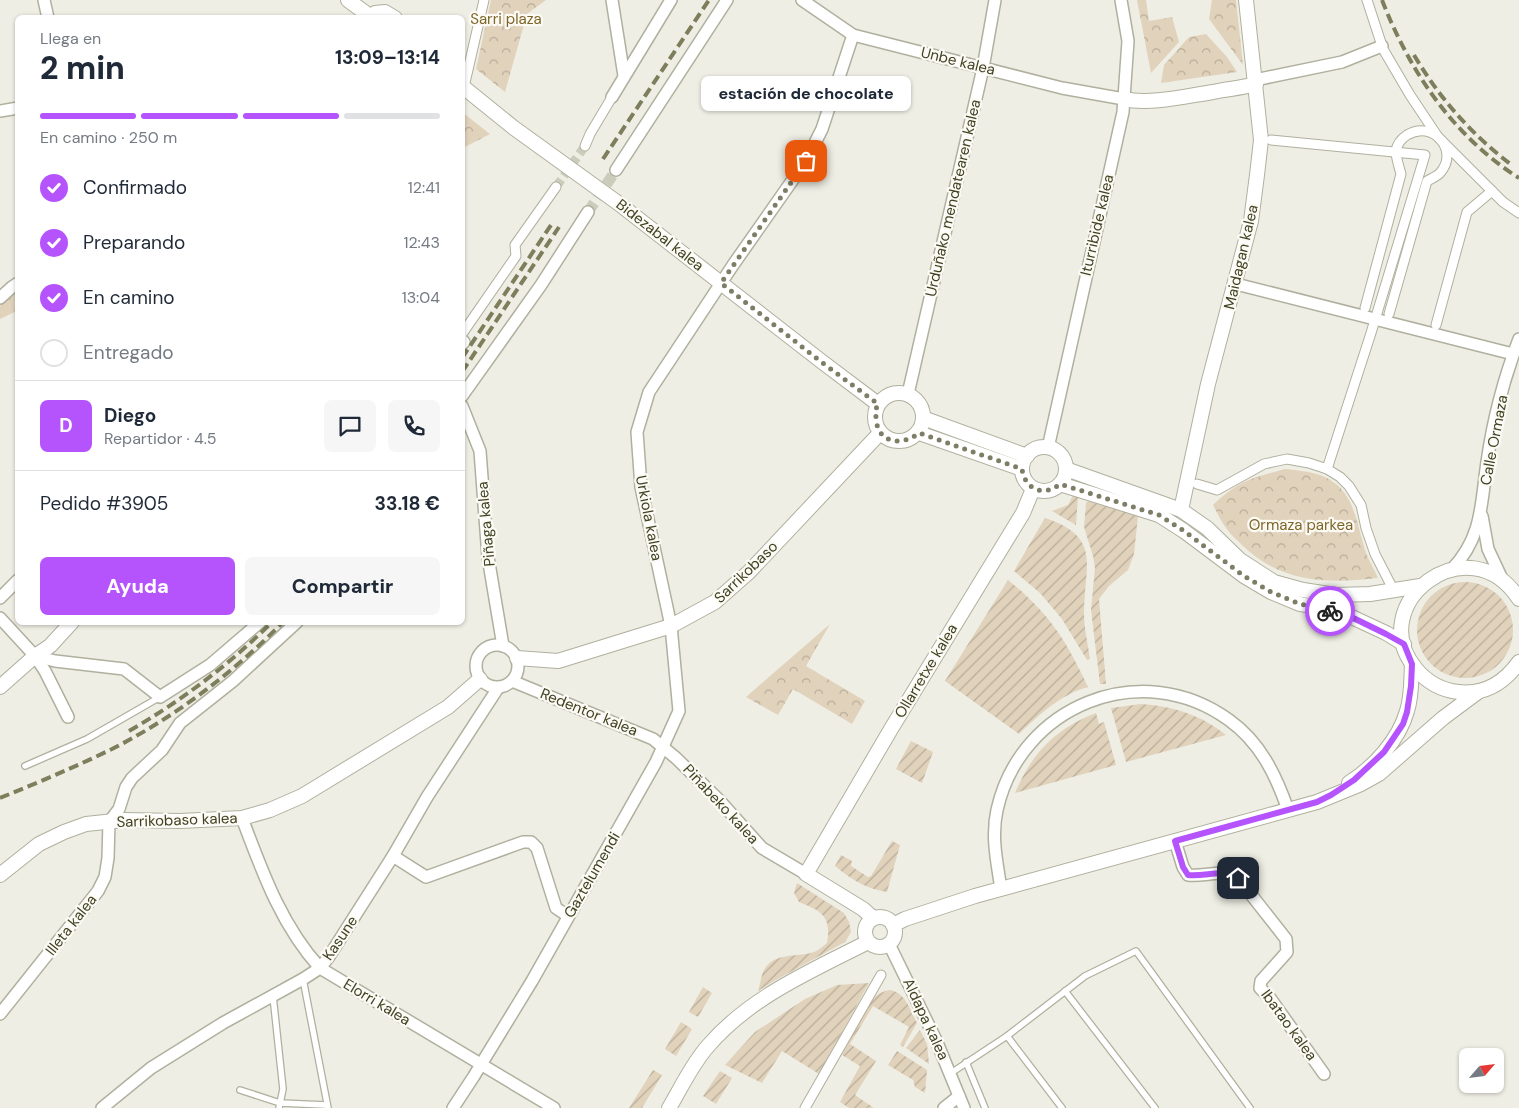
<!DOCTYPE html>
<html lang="es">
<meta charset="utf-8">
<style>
:root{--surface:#fff;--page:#f6f6f7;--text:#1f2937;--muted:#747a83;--line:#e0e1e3;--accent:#b554fd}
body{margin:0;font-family:"DM Sans",sans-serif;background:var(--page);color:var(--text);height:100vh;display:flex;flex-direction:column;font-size:19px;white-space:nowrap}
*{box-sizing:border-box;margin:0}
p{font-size:16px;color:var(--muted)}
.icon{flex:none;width:28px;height:28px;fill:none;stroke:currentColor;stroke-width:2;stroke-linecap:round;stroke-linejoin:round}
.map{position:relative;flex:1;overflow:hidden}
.panel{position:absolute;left:15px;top:15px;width:450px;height:610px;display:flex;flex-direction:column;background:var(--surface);border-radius:8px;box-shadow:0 1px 4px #0004}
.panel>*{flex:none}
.needle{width:32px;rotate:62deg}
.buttons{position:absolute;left:1459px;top:1048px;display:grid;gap:10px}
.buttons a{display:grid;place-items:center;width:45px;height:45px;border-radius:8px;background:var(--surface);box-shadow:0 1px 4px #0004;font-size:25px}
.pin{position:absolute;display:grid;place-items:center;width:42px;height:42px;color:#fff;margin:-21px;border-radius:10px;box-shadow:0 2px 8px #0006}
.courier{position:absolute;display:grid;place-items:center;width:50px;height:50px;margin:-25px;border:4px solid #b554fd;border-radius:50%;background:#fff;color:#222;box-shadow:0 1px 6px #0007}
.bubble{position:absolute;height:35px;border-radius:8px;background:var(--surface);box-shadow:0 1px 4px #0004;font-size:16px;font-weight:800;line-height:35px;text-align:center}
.headline em{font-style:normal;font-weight:800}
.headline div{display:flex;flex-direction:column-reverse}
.headline{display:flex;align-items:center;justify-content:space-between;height:85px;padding:0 25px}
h1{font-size:32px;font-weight:800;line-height:38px}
.bar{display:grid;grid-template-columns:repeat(4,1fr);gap:8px 5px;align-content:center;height:60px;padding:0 25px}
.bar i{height:6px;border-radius:4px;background:var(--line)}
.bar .active{background:var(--accent)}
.bar p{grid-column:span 4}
.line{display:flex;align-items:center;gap:12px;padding:0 25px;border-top:1px solid var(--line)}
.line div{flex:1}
.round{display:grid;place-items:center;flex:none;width:52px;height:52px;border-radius:8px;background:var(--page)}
ol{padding:0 25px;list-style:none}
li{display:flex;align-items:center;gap:15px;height:55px}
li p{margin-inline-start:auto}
li .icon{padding:5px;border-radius:50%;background:var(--accent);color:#fff;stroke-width:4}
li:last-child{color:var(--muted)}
li i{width:28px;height:28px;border:2px solid var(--line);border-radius:50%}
.cta{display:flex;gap:10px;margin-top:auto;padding:10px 25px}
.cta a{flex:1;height:58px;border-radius:8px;background:var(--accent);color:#fff;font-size:20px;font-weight:800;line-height:58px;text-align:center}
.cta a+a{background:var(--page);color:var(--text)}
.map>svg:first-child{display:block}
.park{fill:url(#park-crowns)}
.garden{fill:url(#garden-furrows)}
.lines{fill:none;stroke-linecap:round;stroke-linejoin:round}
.pedestrian-tunnel{stroke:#ccccbd;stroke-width:9;stroke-dasharray:9 4.5;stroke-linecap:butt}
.minor-tunnel{stroke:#ccccbd;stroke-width:11;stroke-dasharray:11 5.5;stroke-linecap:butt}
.service-casing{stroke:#b0b09e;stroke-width:8}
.pedestrian-casing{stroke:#b0b09e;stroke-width:11}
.minor-casing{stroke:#b0b09e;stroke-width:14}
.tertiary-casing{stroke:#b0b09e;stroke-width:16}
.service{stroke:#fff;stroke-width:5.5}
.pedestrian{stroke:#fff;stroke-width:9}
.minor{stroke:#fff;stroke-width:11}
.tertiary{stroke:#fff;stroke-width:14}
.rail{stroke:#7c7e5c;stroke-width:4;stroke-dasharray:10 5;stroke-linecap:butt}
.done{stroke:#7d7e65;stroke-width:5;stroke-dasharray:0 9}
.route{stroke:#b554fd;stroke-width:6}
.labels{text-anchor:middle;stroke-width:4.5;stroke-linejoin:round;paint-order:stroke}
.park-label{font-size:15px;fill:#7d6528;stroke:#fbfaf5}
.street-label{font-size:15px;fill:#404221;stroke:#fbfaf5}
</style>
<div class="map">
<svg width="1519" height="1108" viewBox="0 0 1519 1108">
<defs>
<pattern id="park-crowns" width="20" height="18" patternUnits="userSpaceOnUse" patternTransform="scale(1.25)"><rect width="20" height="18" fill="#e1d2bc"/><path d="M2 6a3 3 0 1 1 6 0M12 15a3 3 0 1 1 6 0" fill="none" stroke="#b8ac98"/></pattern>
<pattern id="garden-furrows" width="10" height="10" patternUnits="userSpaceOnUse" patternTransform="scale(1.25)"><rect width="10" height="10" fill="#e1d2bc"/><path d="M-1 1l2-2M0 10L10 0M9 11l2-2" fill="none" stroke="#b8ac98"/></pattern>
</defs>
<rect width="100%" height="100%" fill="#efeee4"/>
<g class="park">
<path d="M491,0H546L527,14L505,92L476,69Z"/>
<path d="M1137,0H1146L1149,21L1172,17L1179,42L1151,73Z"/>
<path d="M1212,0H1236L1243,65L1209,19Z"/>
<path d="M1206,34L1227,57L1237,72L1161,83L1164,65L1189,37Z"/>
<path d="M462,112L490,134L463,148H462Z"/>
<path d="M17,289V311L0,319V306Z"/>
<path d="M1285,469C1302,471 1322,472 1336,484C1355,499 1358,528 1365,550C1368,559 1374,569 1378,578C1327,584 1281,583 1242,545C1237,540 1231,535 1226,528C1221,521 1217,513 1213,505C1238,481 1252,478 1285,469Z"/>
<path d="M830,624L806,666L865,701L852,724L793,689L778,715L746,697Z"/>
</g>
<g class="garden">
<path d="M1073,495L1078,497L1076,525L1052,511L1068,505Z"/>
<path d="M1090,500L1138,516L1134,554L1128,570L1109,586L1099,599L1106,684H1100L1091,610L1095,568L1093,556L1084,527L1086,503Z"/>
<path d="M1045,518C1103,537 1084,566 1084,613C1084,628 1088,644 1090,659L1087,660L1062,619L1040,593L1014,571Z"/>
<path d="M1008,580C1049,613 1066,640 1088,687C1061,694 1039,715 1019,734L945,681Z"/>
<circle cx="1465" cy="630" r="48"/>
<path d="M1141,704C1173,706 1201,715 1226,735L1126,762L1111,708Z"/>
<path d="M1096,713L1099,724L1104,722L1116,765L1015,793C1032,753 1055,729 1096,713Z"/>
<path d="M911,741L933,752L922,783L896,769Z"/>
<path d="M892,841L900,845L887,892C866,889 851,879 835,866L841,855L852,861L851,866L868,877L871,876Z"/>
<path d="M797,883L844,913L849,922L851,932L845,942L774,981L758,991C760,985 761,977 763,972C773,951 797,958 814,952C818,951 823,946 827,943C832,916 821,911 799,902L794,893Z"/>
<path d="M869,983L819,1074L782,1051L762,1083L725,1065L755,1032L805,999L837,985Z"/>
<path d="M703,987L712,993L698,1017L689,1012Z"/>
<path d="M890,990C906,993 910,1010 917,1023L903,1047L900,1045L909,1027L873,1006L850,1044L876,1061L855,1095L874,1108H849L840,1102L860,1066L842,1055C850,1034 866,992 890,990Z"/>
<path d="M681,1022L692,1029L676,1056L665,1049Z"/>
<path d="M920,1030L927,1044L929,1064L906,1048Z"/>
<path d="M897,1051L927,1070L925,1093L915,1087L913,1080L888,1065Z"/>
<path d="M653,1070L662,1075L642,1108H629Z"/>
<path d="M720,1071L732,1078L716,1104L703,1096Z"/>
</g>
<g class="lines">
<path class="pedestrian-tunnel" d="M556,187L585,146"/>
<path class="minor-tunnel" d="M588,212L616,170"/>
<g class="service-casing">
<g id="service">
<path d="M25,766L87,739L160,697"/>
<path d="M303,979L328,1108"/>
<path d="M1065,991L1155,1108"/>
<path d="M273,996L283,1089L279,1108"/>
<path d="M1007,1036L1062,1108"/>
<path d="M966,1062L985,1108"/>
<path d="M951,1073L1007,1036L1085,976L1136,951L1250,1108"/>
<path d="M240,1090L280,1103L326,1105"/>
</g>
</g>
<g class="pedestrian-casing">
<g id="pedestrian">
<path d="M1367,0L1383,49L1410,95L1438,137L1503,202L1519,213"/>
<path d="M464,87L484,0"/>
<path d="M1271,140L1425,155L1371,333L1327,469"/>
<path d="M585,146L590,134L612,97"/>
<path d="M1365,308L1401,174C1399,167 1396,158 1396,151C1397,144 1401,139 1407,135C1433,119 1460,151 1440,173C1437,176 1431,179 1427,181L1389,314"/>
<path d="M1436,325L1467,212L1492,191"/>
<path d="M462,334L516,256L515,245L556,187"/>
<path d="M1197,484L1217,490L1264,464L1287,459L1309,463L1327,469L1340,477L1349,486L1361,505L1366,528L1375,554L1394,591"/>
<path d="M805,1108L881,975"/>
</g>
</g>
<g class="minor-casing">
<g id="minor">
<path d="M44,0L48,18"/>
<path d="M612,0L624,76"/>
<path d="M802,0L853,35L1062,88L1124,99"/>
<path d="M1255,80L1342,62L1382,46"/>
<path d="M612,97L671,0"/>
<path d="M0,111L18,108"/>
<path d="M616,170L727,0"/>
<path d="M1236,284L1513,354"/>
<path d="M0,298L12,287L18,283"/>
<path d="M462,340L464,342L462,344"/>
<path d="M908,394L983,68L995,0"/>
<path d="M462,396L541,285L588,212"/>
<path d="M462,406L480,451L488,557L503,646"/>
<path d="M1048,448L1123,112L1128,41L1121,0"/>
<path d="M1482,516L1488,549L1503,581"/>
<path d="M1452,569C1483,537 1481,502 1487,462C1493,420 1504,378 1519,339"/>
<path d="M0,598L18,580"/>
<path d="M0,618L35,656L45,671L68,717"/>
<circle cx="497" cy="666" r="21"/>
<path d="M35,656L55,661L124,669L160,697L210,665L260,622"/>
<path d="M512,681L653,739L676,758L719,800L762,848L806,874"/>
<path d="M242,818C262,871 281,925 320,968L554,1108"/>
<path d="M1175,841L1183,867L1188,875C1207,877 1222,868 1238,878L1286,939L1287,952L1261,981L1260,988L1270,998L1324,1074"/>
<path d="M393,856L426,877L523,842H531L537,848L556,908L568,916"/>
<path d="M1001,889C997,862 991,837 997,810C1020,706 1141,656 1229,720C1260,742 1276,775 1288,810"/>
<path d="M889,944L936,1040L964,1108"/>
<path d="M0,1014L98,891L105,877L108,858L109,822L119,809L126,787L132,778L162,750L180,723L233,681L297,622"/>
<path d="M102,1108L151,1068L223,1023L303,979L320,968L328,958L393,856L427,797L498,688"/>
<path d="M453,1108L474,1076L532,981L656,762L679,711L671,626L641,487L637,432L649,392L733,265L806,161L822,129L853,35"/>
<path d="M944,1108L959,1096"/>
</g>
</g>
<g class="tertiary-casing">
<g id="tertiary">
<path d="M348,0L371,17"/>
<path d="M370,18L375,13L385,12L395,18"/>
<path d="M462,86L514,128L618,203L821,361L878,404"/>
<path d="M1124,99C1150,105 1186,96 1213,92C1227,89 1242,88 1256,84"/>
<circle cx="899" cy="417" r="24"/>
<path d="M923,418L1027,456"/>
<path d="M919,433L1022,469"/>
<circle cx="1044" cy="469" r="22"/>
<path d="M1066,469L1181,510L1207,528L1240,560L1274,582L1303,590L1336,595L1370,594L1420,586"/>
<path d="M1060,484L1159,515L1184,531L1244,576L1271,592L1300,604L1341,612L1386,633L1404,644"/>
<path d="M1181,510L1208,384L1251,221L1257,175L1261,140L1246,0"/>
<path d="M1519,599C1469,522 1362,604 1416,669C1427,682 1441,690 1458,692C1484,695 1504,683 1519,662"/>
<path d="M517,658L558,661L671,626L715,602L749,572L880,433"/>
<path d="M0,687L35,656L50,646L72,622"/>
<path d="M1349,783C1374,767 1399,740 1407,711C1412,696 1411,680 1412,664"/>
<path d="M0,875L39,844L64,832L86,824L124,820L180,821L242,818L270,810L302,796L448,707L480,679"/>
<circle cx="880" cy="932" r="15"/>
<path d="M873,918L863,909L806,874L891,729L1023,513L1033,489"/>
<path d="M893,925L905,919L975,896L1317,802L1361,784L1379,774L1443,718L1478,692"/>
<path d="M669,1108C681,1088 692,1064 708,1046C750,997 811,971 868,942"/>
</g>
</g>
<use href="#service" class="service"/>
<use href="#pedestrian" class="pedestrian"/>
<use href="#minor" class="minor"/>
<use href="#tertiary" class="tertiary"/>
<g class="rail">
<path d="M1382,0C1410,72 1453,136 1519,178"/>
<path d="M1414,55C1440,99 1472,135 1513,166"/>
<path d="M603,159L709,0"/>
<path d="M462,358L553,222"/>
<path d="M462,372L559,227"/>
<path d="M129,731C181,701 229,665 272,622"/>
<path d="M0,798C37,783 75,767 112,749C175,717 233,673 283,622"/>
</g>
</g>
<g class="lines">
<path class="done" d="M806,161L721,283L820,361L878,404C875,410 876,413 876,420C879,444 902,446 919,433L1022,469C1025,490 1044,497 1060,484L1159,515L1184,531L1244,576L1271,592L1300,604L1330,611"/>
<path class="route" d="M1238,878C1222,868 1207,877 1188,875L1183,867L1175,841L1317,802L1331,795L1354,780L1384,752L1403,724L1407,712L1411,686L1412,664L1404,644L1386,634L1341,612L1330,611"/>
</g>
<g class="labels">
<g class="park-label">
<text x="506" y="24">Sarri plaza</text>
<text x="1301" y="530">Ormaza parkea</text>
</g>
<g class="street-label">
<text transform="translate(958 61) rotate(14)" y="5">Unbe kalea</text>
<text transform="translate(953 198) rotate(-77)" y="5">Urduñako mendatearen kalea</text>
<text transform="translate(1097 225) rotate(-77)" y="5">Iturribide kalea</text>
<text transform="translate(660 235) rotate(38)" y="5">Bidezabal kalea</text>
<text transform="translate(1241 257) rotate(-77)" y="5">Maidagan kalea</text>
<text transform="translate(1494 440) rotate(-79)" y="5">Calle Ormaza</text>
<text transform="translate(649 518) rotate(79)" y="5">Urkiola kalea</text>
<text transform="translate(486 524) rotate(-95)" y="5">Piñaga kalea</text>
<text transform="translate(746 572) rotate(-44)" y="5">Sarrikobaso</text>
<text transform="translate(926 671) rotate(-59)" y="5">Ollarretxe kalea</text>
<text transform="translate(589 712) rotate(22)" y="5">Redentor kalea</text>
<text transform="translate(721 804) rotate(47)" y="5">Piñabeko kalea</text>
<text transform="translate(177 820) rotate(-2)" y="5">Sarrikobaso kalea</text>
<text transform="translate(592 875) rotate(-60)" y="5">Gaztelumendi</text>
<text transform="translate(71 925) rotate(-52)" y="5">Illeta kalea</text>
<text transform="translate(340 938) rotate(-56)" y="5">Kasune</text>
<text transform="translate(377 1002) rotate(31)" y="5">Elorri kalea</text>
<text transform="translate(926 1019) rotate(65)" y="5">Aldapa kalea</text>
<text transform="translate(1289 1025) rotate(54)" y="5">Ibatao kalea</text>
</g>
</g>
</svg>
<div class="buttons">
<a><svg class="needle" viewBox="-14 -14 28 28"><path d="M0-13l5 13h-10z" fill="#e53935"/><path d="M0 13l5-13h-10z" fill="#747a83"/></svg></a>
</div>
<div class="pin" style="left:806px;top:161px;background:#ea580c"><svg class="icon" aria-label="bag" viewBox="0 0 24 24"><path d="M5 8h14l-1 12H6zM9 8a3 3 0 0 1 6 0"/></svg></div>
<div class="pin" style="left:1238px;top:878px;background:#1f2937"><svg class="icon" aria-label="home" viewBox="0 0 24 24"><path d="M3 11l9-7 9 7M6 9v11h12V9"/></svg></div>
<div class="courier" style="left:1330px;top:611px"><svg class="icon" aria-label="bike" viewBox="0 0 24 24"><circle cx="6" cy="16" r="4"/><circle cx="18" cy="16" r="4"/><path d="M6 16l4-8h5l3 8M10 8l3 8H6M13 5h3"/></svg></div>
<div class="bubble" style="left:701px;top:76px;width:210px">estación de chocolate</div>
<section class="panel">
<div class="headline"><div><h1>2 min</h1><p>Llega en</p></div><em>13:09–13:14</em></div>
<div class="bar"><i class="active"></i><i class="active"></i><i class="active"></i><i></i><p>En camino · 250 m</p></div>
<ol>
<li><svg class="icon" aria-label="check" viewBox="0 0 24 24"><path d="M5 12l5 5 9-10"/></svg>Confirmado<p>12:41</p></li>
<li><svg class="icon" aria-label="check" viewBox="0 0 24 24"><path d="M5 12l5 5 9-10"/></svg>Preparando<p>12:43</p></li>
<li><svg class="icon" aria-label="check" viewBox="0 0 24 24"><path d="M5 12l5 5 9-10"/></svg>En camino<p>13:04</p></li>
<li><i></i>Entregado</li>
</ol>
<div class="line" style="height:90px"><b class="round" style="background:var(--accent);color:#fff">D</b><div><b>Diego</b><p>Repartidor · 4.5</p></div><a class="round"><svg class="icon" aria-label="chat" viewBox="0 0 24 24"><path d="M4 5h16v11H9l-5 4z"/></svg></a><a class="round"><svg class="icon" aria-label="phone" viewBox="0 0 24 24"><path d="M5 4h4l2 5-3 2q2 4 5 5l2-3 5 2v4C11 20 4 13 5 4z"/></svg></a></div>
<div class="line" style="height:65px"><div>Pedido #3905</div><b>33.18 €</b></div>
<div class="cta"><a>Ayuda</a><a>Compartir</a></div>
</section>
</div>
